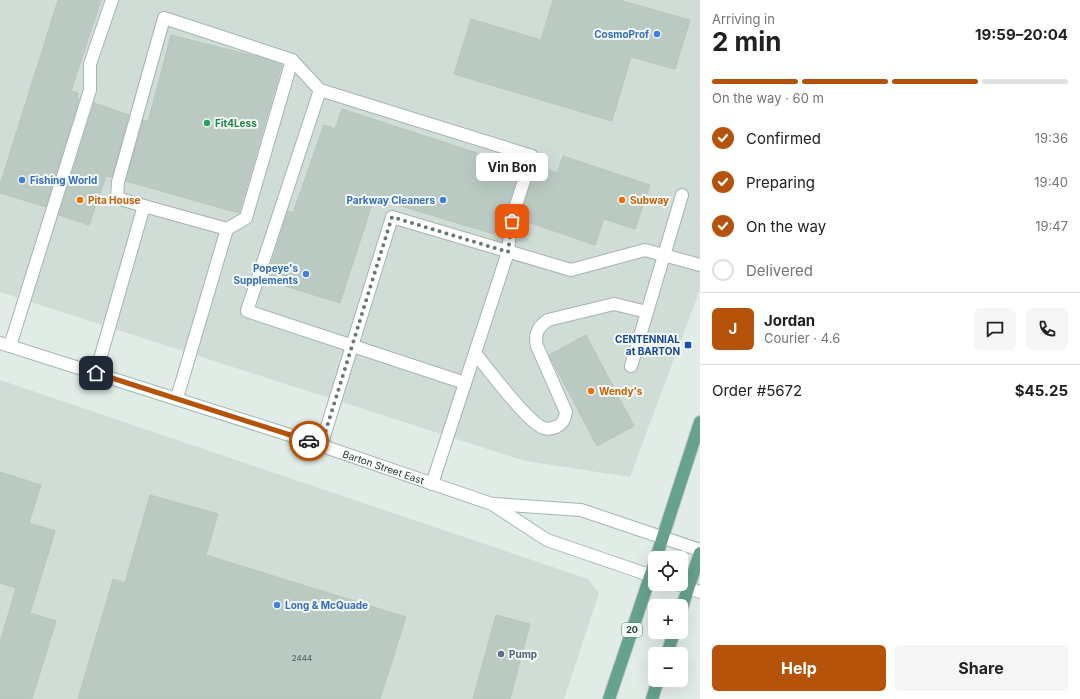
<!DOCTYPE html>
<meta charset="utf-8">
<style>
:root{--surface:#fff;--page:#f6f6f6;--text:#202124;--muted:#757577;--line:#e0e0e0;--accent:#b45309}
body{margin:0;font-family:Inter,sans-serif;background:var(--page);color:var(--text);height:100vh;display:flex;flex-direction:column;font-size:15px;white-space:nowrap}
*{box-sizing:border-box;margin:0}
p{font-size:13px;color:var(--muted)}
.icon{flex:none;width:22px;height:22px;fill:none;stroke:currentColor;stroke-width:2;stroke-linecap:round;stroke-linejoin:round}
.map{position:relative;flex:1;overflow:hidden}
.side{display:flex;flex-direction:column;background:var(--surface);width:380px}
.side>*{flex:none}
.buttons{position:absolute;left:648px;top:551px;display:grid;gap:8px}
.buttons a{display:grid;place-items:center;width:40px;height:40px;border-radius:6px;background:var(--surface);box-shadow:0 4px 16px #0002;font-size:20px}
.pin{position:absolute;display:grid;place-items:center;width:34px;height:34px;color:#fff;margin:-17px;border-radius:8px;box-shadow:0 2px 6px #0006}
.courier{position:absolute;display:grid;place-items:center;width:40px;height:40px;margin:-20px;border:3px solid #b45309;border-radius:50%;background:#fff;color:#222;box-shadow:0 1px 5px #0007}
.bubble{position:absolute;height:28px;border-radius:6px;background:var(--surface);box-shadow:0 4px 16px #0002;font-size:13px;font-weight:700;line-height:28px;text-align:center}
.head em{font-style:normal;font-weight:700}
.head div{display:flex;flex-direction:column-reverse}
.head{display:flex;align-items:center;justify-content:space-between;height:68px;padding:0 12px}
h1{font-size:26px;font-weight:700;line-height:30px}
.bar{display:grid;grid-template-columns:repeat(4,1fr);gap:6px 4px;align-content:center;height:48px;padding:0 12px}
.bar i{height:5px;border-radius:3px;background:var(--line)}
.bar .active{background:var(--accent)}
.bar p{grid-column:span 4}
.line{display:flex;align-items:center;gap:10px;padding:0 12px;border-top:1px solid var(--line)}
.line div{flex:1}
.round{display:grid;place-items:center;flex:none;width:42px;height:42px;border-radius:6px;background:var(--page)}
ol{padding:0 12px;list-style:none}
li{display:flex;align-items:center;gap:12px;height:44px}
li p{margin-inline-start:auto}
li .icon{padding:4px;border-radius:50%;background:var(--accent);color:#fff;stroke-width:4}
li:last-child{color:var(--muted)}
li i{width:22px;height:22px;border:2px solid var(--line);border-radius:50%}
.button{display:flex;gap:8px;margin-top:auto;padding:8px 12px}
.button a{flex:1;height:46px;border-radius:6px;background:var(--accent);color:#fff;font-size:16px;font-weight:700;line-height:46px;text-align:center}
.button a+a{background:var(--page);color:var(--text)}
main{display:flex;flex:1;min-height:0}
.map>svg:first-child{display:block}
.built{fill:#d0dcd6}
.building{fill:#bacac2;stroke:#b4c6bd}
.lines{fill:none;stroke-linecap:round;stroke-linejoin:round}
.lane-casing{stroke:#a5b4ae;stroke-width:14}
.secondary-casing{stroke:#a0b8ae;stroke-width:14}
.primary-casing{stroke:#c1c9c6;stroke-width:14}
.lane{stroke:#fff;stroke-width:12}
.secondary{stroke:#fff;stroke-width:12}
.primary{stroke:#66a28d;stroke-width:12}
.done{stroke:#657a73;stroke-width:4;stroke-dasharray:0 7.2}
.route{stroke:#b45309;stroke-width:5}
.shop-dot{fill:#3f7fe0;stroke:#f3f9f5;stroke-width:1.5}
.leisure-dot{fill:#2e9e5b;stroke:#f3f9f5;stroke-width:1.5}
.food-dot{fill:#e8710a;stroke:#f3f9f5;stroke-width:1.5}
.transit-dot{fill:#1a4fb4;stroke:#f3f9f5;stroke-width:1.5}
.service-dot{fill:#5c6f8a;stroke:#f3f9f5;stroke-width:1.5}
.labels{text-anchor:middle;stroke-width:4;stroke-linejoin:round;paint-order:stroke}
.number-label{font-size:8px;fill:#486058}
.shield{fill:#f3f9f5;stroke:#61756e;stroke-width:1}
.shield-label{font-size:9px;font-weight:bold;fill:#223d34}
.shop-label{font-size:10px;font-weight:bold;fill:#366cbe;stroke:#f3f9f5;text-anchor:end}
.leisure-label{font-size:10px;font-weight:bold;fill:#27864d;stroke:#f3f9f5;text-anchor:start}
.food-label{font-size:10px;font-weight:bold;fill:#c56008;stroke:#f3f9f5;text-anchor:start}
.transit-label{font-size:10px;font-weight:bold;fill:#164399;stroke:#f3f9f5;text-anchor:end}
.street-label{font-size:10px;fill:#223d34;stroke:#f3f9f5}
.service-label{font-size:10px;font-weight:bold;fill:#4e5e75;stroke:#f3f9f5;text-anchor:start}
</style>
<main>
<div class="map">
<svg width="700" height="699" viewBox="0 0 700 699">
<rect width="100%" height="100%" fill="#e2ece7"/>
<g class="built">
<path d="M0,0H700V289L630,477L525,461L0,292Z"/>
<path d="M0,380L588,579L599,593L564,699H0Z"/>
</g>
<g class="building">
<path d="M58,0H101L71,91L78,93L77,98L79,99L46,207L0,193V185Z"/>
<path d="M553,0H619L690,20L675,69L631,57L612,121L454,74L471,19L541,40Z"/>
<path d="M171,35L258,57L282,65L239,213L126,181L143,120L148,122Z"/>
<path d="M94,103L129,115L112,177L106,176L89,225L59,215Z"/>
<path d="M342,109L520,167L505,215L501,213L494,234L374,198L340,303L266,280L288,211L293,213L324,125L335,129Z"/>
<path d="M563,156L650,185L635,229L604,219L595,245L519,219L537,166L557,173Z"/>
<path d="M586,335L634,426L597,446L549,355Z"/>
<path d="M0,472L41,485L29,523L55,531L30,613L56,621L32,699H0V642L16,588L0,583Z"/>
<path d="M150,495L218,514L206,555L406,617L380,699H78L113,579L125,583Z"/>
<path d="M496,615L530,624L510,699H473Z"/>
</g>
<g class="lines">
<g class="lane-casing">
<g id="lane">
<path d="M144,206L117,198L118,182L164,18L292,60L320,90"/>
<path d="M227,229L246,218L292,60"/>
<path d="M10,346L90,90V64L112,0"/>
<path d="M475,353C487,368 529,424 544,428C548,430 553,428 556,427C563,424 565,419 566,412L537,346C534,334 538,327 548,320L614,304L647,312"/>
<path d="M631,366L682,195"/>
<path d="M96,373L144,206L227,229L177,398"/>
<path d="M321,446L392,217L571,270L645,250L700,265"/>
<path d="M432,484L508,252L511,221L532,156L320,90L247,311L465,383"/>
</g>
</g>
<g class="secondary-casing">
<g id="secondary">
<path id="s1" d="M0,343L296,437L492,504L547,540L655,577"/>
<path d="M494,504L581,510L700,550"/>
<path d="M677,584L700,592"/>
</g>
</g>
<g class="primary-casing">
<g id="primary">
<path d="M656,558L700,422"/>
<path d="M681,610L700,553"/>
<path d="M667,654L674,632"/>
<path d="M609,699L655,562"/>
<path d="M652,699L658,680"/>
</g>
</g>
<use href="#lane" class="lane"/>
<use href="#secondary" class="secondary"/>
<use href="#primary" class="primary"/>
</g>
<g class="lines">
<path class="done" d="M309,441L321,446L392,217L508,252L512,221"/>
<path class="route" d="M96,373L309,441"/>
</g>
<g class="shop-dot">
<circle cx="657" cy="34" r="4"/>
<circle cx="22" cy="180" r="4"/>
<circle cx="443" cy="200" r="4"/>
<circle cx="306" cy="274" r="4"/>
<circle cx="277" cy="605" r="4"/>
</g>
<circle class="leisure-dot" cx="207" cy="123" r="4"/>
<g class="food-dot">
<circle cx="80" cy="200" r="4"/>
<circle cx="622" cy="200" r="4"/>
<circle cx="591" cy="391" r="4"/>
</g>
<rect class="transit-dot" x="684" y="341" width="8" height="8" rx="2"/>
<circle class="service-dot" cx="501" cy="654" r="4"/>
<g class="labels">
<g class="number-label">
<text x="302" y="661">2444</text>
</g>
<rect class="shield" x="622" y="623" width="20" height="14" rx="3"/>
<g class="shield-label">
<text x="632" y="633">20</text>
</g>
<g class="shop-label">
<text x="649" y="38">CosmoProf</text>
<text x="30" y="184" text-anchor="start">Fishing World</text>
<text x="435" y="204">Parkway Cleaners</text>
<text x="298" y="272">Popeye's<tspan x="298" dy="12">Supplements</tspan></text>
<text x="285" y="609" text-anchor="start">Long &amp; McQuade</text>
</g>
<g class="leisure-label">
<text x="215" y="127">Fit4Less</text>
</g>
<g class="food-label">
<text x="88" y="204">Pita House</text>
<text x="630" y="204">Subway</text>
<text x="599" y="395">Wendy's</text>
</g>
<g class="transit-label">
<text x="680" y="343">CENTENNIAL<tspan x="680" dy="12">at BARTON</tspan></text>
</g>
<g class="street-label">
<text dy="4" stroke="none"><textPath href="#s1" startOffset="403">Barton Street East</textPath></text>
</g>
<g class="service-label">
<text x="509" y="658">Pump</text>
</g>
</g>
</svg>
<div class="buttons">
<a><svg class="icon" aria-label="locate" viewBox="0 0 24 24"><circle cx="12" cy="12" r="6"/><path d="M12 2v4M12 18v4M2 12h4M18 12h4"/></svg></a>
<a>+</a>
<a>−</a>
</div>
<div class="pin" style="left:512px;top:221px;background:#ea580c"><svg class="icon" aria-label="bag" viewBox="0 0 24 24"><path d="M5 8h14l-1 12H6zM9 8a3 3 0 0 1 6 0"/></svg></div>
<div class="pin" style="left:96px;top:373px;background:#1f2937"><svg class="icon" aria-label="home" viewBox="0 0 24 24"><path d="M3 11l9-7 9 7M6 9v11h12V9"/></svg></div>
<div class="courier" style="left:309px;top:441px"><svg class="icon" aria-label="car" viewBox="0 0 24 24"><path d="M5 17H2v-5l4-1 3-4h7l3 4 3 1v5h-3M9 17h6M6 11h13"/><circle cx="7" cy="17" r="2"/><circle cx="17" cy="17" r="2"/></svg></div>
<div class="bubble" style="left:476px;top:153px;width:72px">Vin Bon</div>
</div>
<section class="side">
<div class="head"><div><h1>2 min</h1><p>Arriving in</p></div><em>19:59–20:04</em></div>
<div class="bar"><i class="active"></i><i class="active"></i><i class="active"></i><i></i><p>On the way · 60 m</p></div>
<ol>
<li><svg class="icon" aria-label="check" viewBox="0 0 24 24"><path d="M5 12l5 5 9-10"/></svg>Confirmed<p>19:36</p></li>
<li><svg class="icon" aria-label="check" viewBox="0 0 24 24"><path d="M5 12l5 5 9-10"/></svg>Preparing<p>19:40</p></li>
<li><svg class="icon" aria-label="check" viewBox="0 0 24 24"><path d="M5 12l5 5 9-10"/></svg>On the way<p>19:47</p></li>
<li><i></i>Delivered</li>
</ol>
<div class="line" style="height:72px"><b class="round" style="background:var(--accent);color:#fff">J</b><div><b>Jordan</b><p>Courier · 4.6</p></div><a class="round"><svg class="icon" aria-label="chat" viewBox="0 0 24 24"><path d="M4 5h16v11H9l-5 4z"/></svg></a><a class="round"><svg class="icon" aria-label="phone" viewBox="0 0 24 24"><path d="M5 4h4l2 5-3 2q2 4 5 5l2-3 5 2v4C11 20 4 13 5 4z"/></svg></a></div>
<div class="line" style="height:52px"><div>Order #5672</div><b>$45.25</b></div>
<div class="button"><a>Help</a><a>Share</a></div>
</section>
</main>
